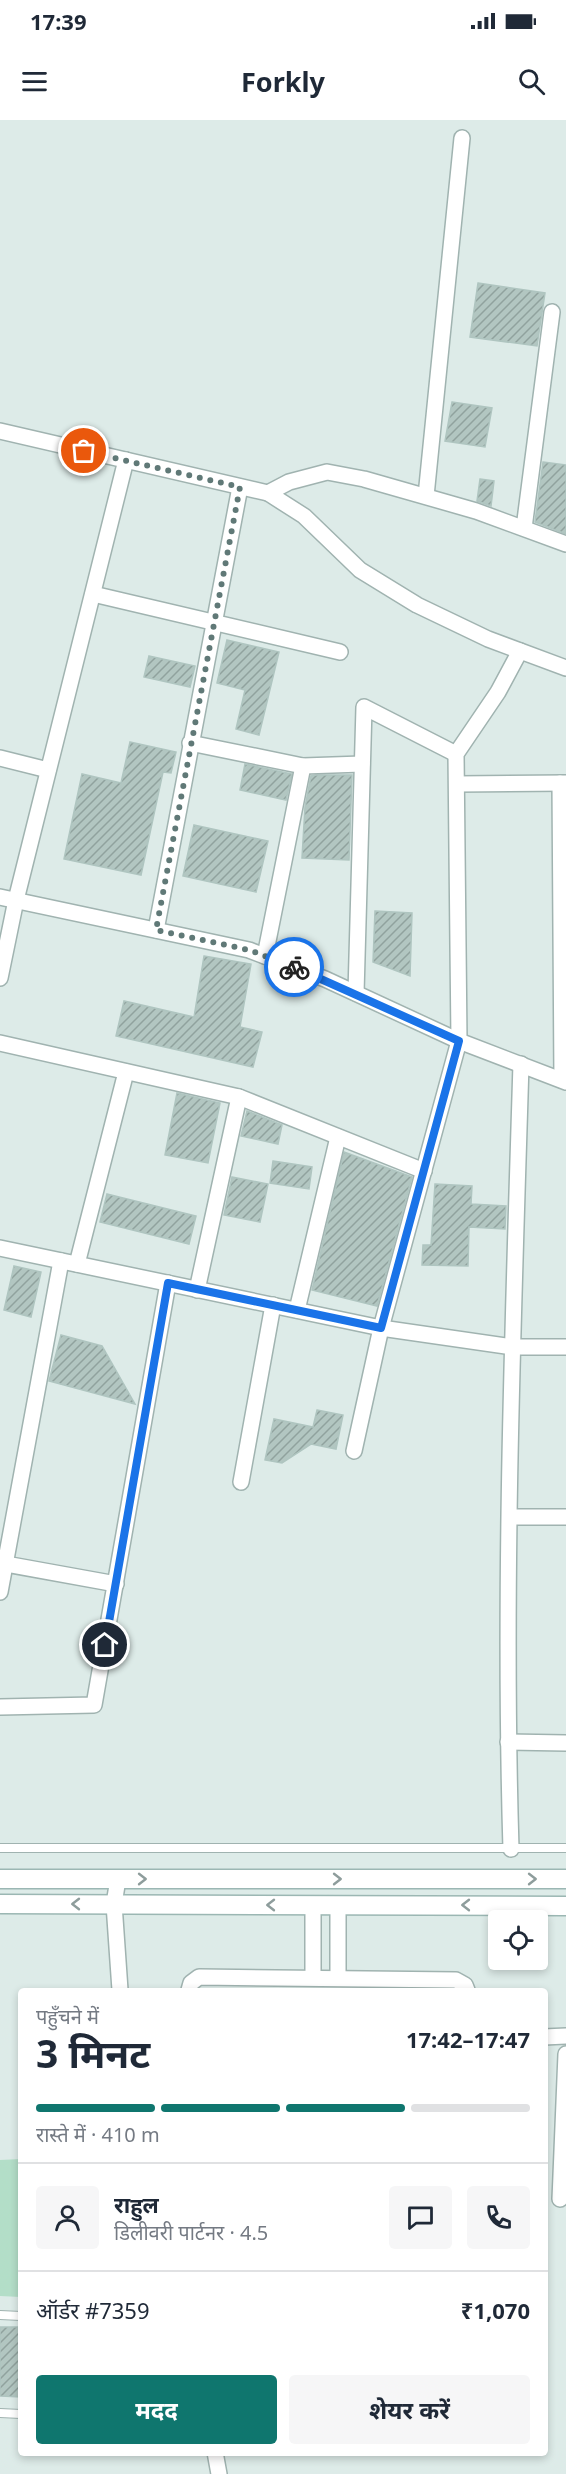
<!DOCTYPE html>
<html lang="hi">
<meta charset="utf-8">
<style>
:root{--surface:#fff;--page:#f6f6f7;--text:#1f2937;--muted:#747a83;--line:#e0e1e3;--accent:#0f766e}
body{margin:0;font-family:"Noto Sans","Noto Sans Devanagari",sans-serif;background:var(--page);color:var(--text);height:100vh;display:flex;flex-direction:column;font-size:22px;white-space:nowrap}
*{box-sizing:border-box;margin:0}
p{font-size:20px;color:var(--muted)}
.icon{flex:none;width:33px;height:33px;fill:none;stroke:currentColor;stroke-width:2;stroke-linecap:round;stroke-linejoin:round}
.map{position:relative;flex:1;overflow:hidden}
.panel{position:absolute;left:18px;top:1868px;width:530px;height:468px;display:flex;flex-direction:column;background:var(--surface);border-radius:6px;box-shadow:0 3px 9px #0003}
.panel>*{flex:none}
.tools{position:absolute;left:488px;top:1790px;display:grid;gap:12px}
.tools a{display:grid;place-items:center;width:60px;height:60px;border-radius:6px;background:var(--surface);box-shadow:0 3px 9px #0003;font-size:30px}
.pin{position:absolute;display:grid;place-items:center;width:51px;height:51px;color:#fff;margin:-26px;border:3px solid #fff;border-radius:50%;box-shadow:0 2px 6px #0007}
.courier{position:absolute;display:grid;place-items:center;width:60px;height:60px;margin:-30px;border:4px solid #1a73e8;border-radius:50%;background:#fff;color:#222;box-shadow:0 2px 8px #0007}
.overview em{font-style:normal;font-weight:700}
.overview div{display:flex;flex-direction:column-reverse}
.overview{display:flex;align-items:center;justify-content:space-between;height:102px;padding:0 18px}
h1{font-size:39px;font-weight:700;line-height:45px}
.bar{display:grid;grid-template-columns:repeat(4,1fr);gap:9px 6px;align-content:center;height:72px;padding:0 18px}
.bar i{height:8px;border-radius:4px;background:var(--line)}
.bar .current{background:var(--accent)}
.bar p{grid-column:span 4}
.line{display:flex;align-items:center;gap:15px;padding:0 18px;border-top:2px solid var(--line)}
.line div{flex:1}
.round{display:grid;place-items:center;flex:none;width:63px;height:63px;border-radius:6px;background:var(--page)}
.cta{display:flex;gap:12px;margin-top:auto;padding:12px 18px}
.cta a{flex:1;height:69px;border-radius:6px;background:var(--accent);color:#fff;font-size:24px;font-weight:700;line-height:69px;text-align:center}
.cta a+a{background:var(--page);color:var(--text)}
.status{display:flex;justify-content:space-between;align-items:center;height:42px;padding:0 30px;background:var(--surface);direction:ltr}
.status svg{height:16px;fill:currentColor}
header{display:flex;justify-content:space-between;align-items:center;height:78px;padding:0 18px;background:var(--surface);font-size:27px;font-weight:700}
.map>svg:first-child{display:block}
.park{fill:#b3dec8}
.building{fill:url(#building-hatch);stroke:#afc5c0;stroke-width:1.5}
.lines{fill:none;stroke-linecap:round;stroke-linejoin:round}
.lane-casing{stroke:#a0b3b0;stroke-width:10}
.street-casing{stroke:#a0b3b0;stroke-width:18}
.secondary-casing{stroke:#9bb7b3;stroke-width:21}
.lane{stroke:#fff;stroke-width:8}
.street{stroke:#fff;stroke-width:15}
.secondary{stroke:#fff;stroke-width:18}
.oneway{stroke:#8e9d9c}
.done{stroke:#607977;stroke-width:6;stroke-dasharray:0 10.8}
.route{stroke:#1a73e8;stroke-width:8}
</style>
<div class="status"><b>17:39</b><svg viewBox="0 0 49 12"><path d="M0 12V9h3v3zM5 12V6h3v6zM10 12V3h3v9zM15 12V0h3v12zM26 1h20v11H26zM47 4h2v5h-2z"/></svg></div>
<header><svg class="icon" aria-label="menu" viewBox="0 0 24 24"><path d="M4 6h16M4 12h16M4 18h16"/></svg>Forkly<svg class="icon" aria-label="search" viewBox="0 0 24 24"><circle cx="10" cy="10" r="6"/><path d="M15 15l6 6"/></svg></header>
<div class="map">
<svg width="566" height="2354" viewBox="0 0 566 2354">
<defs>
<pattern id="building-hatch" width="6" height="6" patternUnits="userSpaceOnUse" patternTransform="scale(1.5)"><rect width="6" height="6" fill="#b2c6c1"/><path d="M-1 1l2-2M0 6l6-6M5 7l2-2" fill="none" stroke="#90a29e"/></pattern>
</defs>
<rect width="100%" height="100%" fill="#ddebe8"/>
<path class="park" d="M21,2039V2177L0,2176V2040Z"/>
<g class="building">
<path d="M478,163L545,173L537,226L470,217Z"/>
<path d="M452,282L492,288L485,327L445,321Z"/>
<path d="M543,342L566,345V414L535,402Z"/>
<path d="M480,359L494,361L491,386L477,381Z"/>
<path d="M227,520L279,532L259,615L236,609L245,570L217,563Z"/>
<path d="M149,536L195,546L190,567L144,557Z"/>
<path d="M130,622L176,632L171,653L163,652L141,755L64,739L82,654L121,663Z"/>
<path d="M245,644L292,654L286,680L240,670Z"/>
<path d="M316,655H352L349,740L302,738L305,687L311,656Z"/>
<path d="M194,705L268,721L256,772L183,756Z"/>
<path d="M375,791L412,793L410,856L373,842Z"/>
<path d="M204,836L251,844L240,907L262,912L253,947L116,916L124,881L194,897Z"/>
<path d="M177,973L220,983L208,1043L165,1035Z"/>
<path d="M247,991L282,1005L278,1024L241,1016Z"/>
<path d="M344,1032L412,1057L377,1186L312,1170Z"/>
<path d="M273,1041L312,1047L309,1069L270,1063Z"/>
<path d="M232,1057L268,1064L260,1102L224,1095Z"/>
<path d="M435,1064L472,1066L471,1084L506,1086L505,1109L469,1107L468,1146L422,1145L423,1125H431Z"/>
<path d="M107,1074L196,1096L189,1124L100,1102Z"/>
<path d="M14,1146L41,1152L31,1197L4,1190Z"/>
<path d="M61,1215L102,1226L135,1284L49,1261Z"/>
<path d="M317,1290L343,1295L336,1329L311,1324L282,1343L265,1340L274,1299L313,1307Z"/>
<path d="M0,2207H21V2277L0,2276Z"/>
</g>
<g class="lines">
<g class="lane-casing">
<g id="lane">
<path d="M0,1728H566"/>
<path d="M0,2195L21,2196"/>
<path d="M0,2293L21,2294"/>
</g>
</g>
<g class="street-casing">
<g id="street">
<path d="M0,311L268,373"/>
<path d="M426,376L462,18"/>
<path d="M524,408L552,192"/>
<path d="M566,424L476,391L364,359L327,352L289,362L268,373L304,396L360,450L417,485L488,519L566,548"/>
<path d="M93,474L340,532"/>
<path d="M190,623L303,646L362,644"/>
<path d="M0,638L48,650"/>
<path d="M560,663L562,960"/>
<path d="M458,664L566,663"/>
<path d="M0,777L249,830L325,859L459,921L566,962"/>
<path d="M156,810L240,367"/>
<path d="M265,836L303,646"/>
<path d="M0,858L16,780L126,340"/>
<path d="M356,873L364,587L456,634"/>
<path d="M0,923L239,977L424,1051"/>
<path d="M0,1128L381,1208L513,1227H566"/>
<path d="M77,1144L126,952"/>
<path d="M197,1170L239,977"/>
<path d="M297,1190L338,1017"/>
<path d="M354,1331L381,1208L459,921L456,634L498,572L520,531"/>
<path d="M241,1362L273,1185"/>
<path d="M510,1397H566"/>
<path d="M0,1443L116,1464"/>
<path d="M0,1472L61,1141"/>
<path d="M0,1587L94,1585L168,1163"/>
<path d="M508,1622L566,1623"/>
<path d="M511,1729C503,1468 513,1205 521,944"/>
<path d="M118,1759L114,1784L120,1870"/>
<path d="M313,1857V1785"/>
<path d="M338,1857V1785"/>
<path d="M189,1870L191,1863L199,1857L456,1860L465,1865L467,1870"/>
<path d="M544,1917L566,1916"/>
<path d="M560,2079L566,1934"/>
<path d="M215,2332L219,2354"/>
</g>
</g>
<g class="secondary-casing">
<g id="secondary">
<path d="M0,1759H566"/>
<path d="M0,1784L566,1786"/>
</g>
</g>
<use href="#lane" class="lane"/>
<use href="#street" class="street"/>
<use href="#secondary" class="secondary"/>
</g>
<defs><path id="oneway-chevron" d="M-2-3.5L2.5 0L-2 3.5" fill="none" stroke-width="1.6" stroke-linecap="round" stroke-linejoin="round" transform="scale(1.5)"/></defs>
<g class="oneway">
<use href="#oneway-chevron" transform="translate(142 1759)"/>
<use href="#oneway-chevron" transform="translate(337 1759)"/>
<use href="#oneway-chevron" transform="translate(532 1759)"/>
<use href="#oneway-chevron" transform="translate(76 1784) rotate(-180)"/>
<use href="#oneway-chevron" transform="translate(271 1785) rotate(-180)"/>
<use href="#oneway-chevron" transform="translate(466 1785) rotate(-180)"/>
</g>
<g class="lines">
<path class="done" d="M84,331L240,367L156,810L249,830L294,847"/>
<path class="route" d="M105,1525L168,1163L381,1208L459,921L294,847"/>
</g>
</svg>
<div class="tools">
<a><svg class="icon" aria-label="locate" viewBox="0 0 24 24"><circle cx="12" cy="12" r="6"/><path d="M12 2v4M12 18v4M2 12h4M18 12h4"/></svg></a>
</div>
<div class="pin" style="left:84px;top:331px;background:#ea580c"><svg class="icon" aria-label="bag" viewBox="0 0 24 24"><path d="M5 8h14l-1 12H6zM9 8a3 3 0 0 1 6 0"/></svg></div>
<div class="pin" style="left:105px;top:1525px;background:#1f2937"><svg class="icon" aria-label="home" viewBox="0 0 24 24"><path d="M3 11l9-7 9 7M6 9v11h12V9"/></svg></div>
<div class="courier" style="left:294px;top:847px"><svg class="icon" aria-label="bike" viewBox="0 0 24 24"><circle cx="6" cy="16" r="4"/><circle cx="18" cy="16" r="4"/><path d="M6 16l4-8h5l3 8M10 8l3 8H6M13 5h3"/></svg></div>
<section class="panel">
<div class="overview"><div><h1>3 मिनट</h1><p>पहुँचने में</p></div><em>17:42–17:47</em></div>
<div class="bar"><i class="current"></i><i class="current"></i><i class="current"></i><i></i><p>रास्ते में · 410 m</p></div>
<div class="line" style="height:108px"><a class="round"><svg class="icon" aria-label="person" viewBox="0 0 24 24"><circle cx="12" cy="8" r="4"/><path d="M4 21q1-7 8-7t8 7"/></svg></a><div><b>राहुल</b><p>डिलीवरी पार्टनर · 4.5</p></div><a class="round"><svg class="icon" aria-label="chat" viewBox="0 0 24 24"><path d="M4 5h16v11H9l-5 4z"/></svg></a><a class="round"><svg class="icon" aria-label="phone" viewBox="0 0 24 24"><path d="M5 4h4l2 5-3 2q2 4 5 5l2-3 5 2v4C11 20 4 13 5 4z"/></svg></a></div>
<div class="line" style="height:78px"><div>ऑर्डर #7359</div><b>₹1,070</b></div>
<div class="cta"><a>मदद</a><a>शेयर करें</a></div>
</section>
</div>
